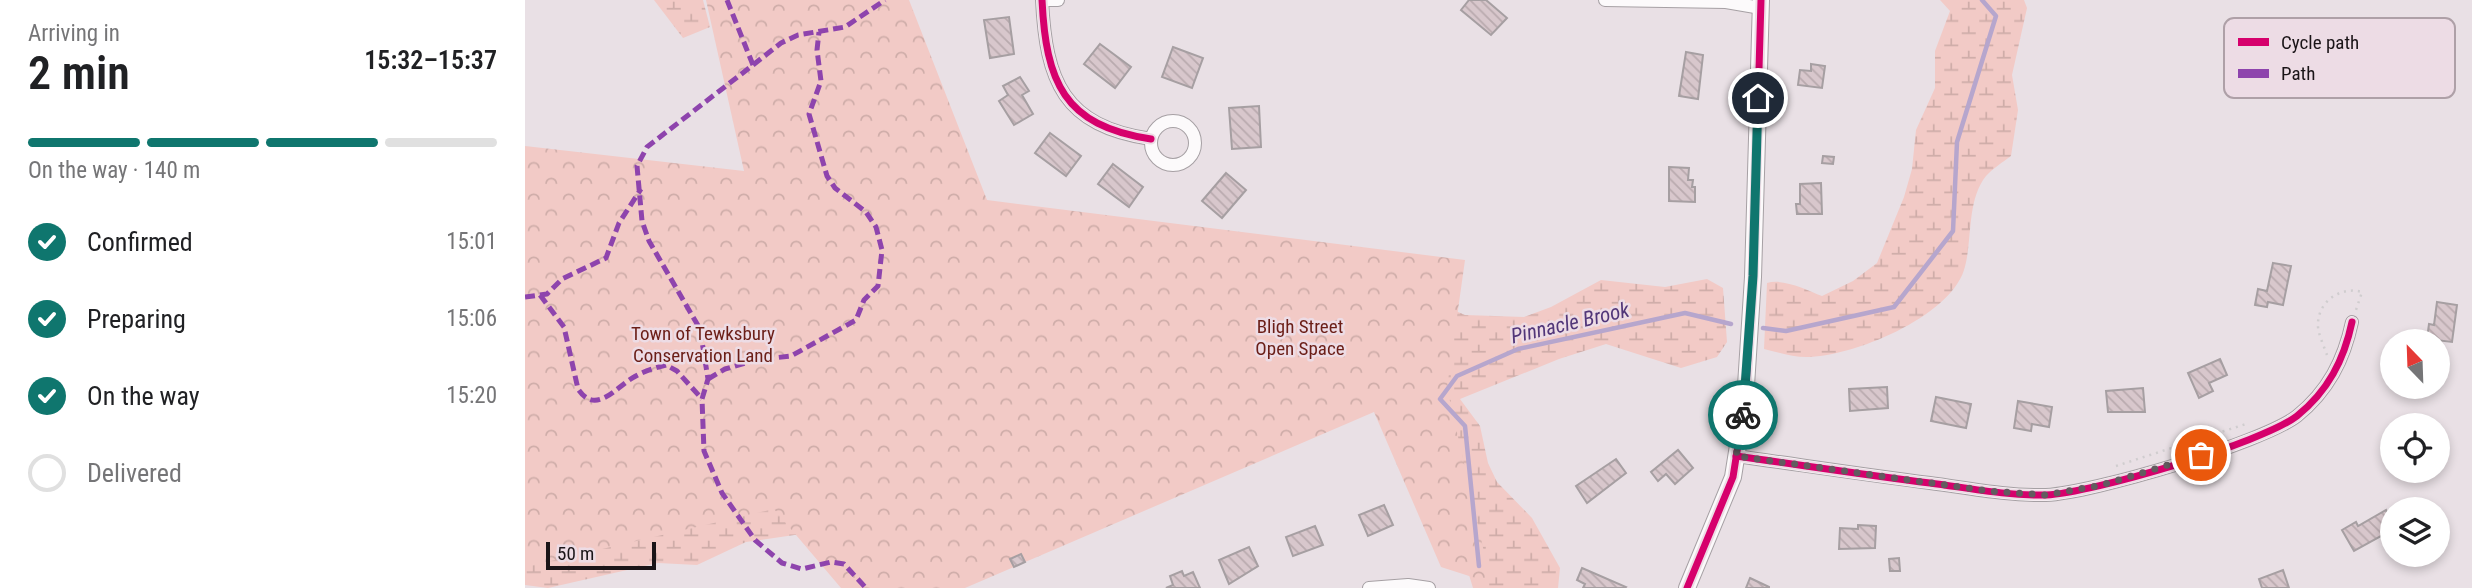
<!DOCTYPE html>
<meta charset="utf-8">
<style>
:root{--surface:#fff;--page:#f6f6f6;--text:#202124;--muted:#757577;--line:#e0e0e0;--accent:#0f766e}
body{margin:0;font-family:"Roboto Condensed",sans-serif;background:var(--page);color:var(--text);height:100vh;display:flex;flex-direction:column;font-size:26px;white-space:nowrap}
*{box-sizing:border-box;margin:0}
p{font-size:23px;color:var(--muted)}
.icon{flex:none;width:38px;height:38px;fill:none;stroke:currentColor;stroke-width:2;stroke-linecap:round;stroke-linejoin:round}
.map{position:relative;flex:1;overflow:hidden}
.details{display:flex;flex-direction:column;background:var(--surface);width:525px}
.details>*{flex:none}
.needle{width:46px;rotate:337deg}
.controls{position:absolute;left:1855px;top:329px;display:grid;gap:14px}
.controls a{display:grid;place-items:center;width:70px;height:70px;border-radius:50%;background:var(--surface);box-shadow:0 4px 10px #0003;font-size:35px}
.scale{position:absolute;left:21px;bottom:18px;width:110px;box-sizing:border-box;padding-left:7px;border:4px solid #1a1417;border-top:0;font-size:19px;line-height:24px;white-space:nowrap;color:#1a1417;-webkit-text-stroke:5px #eddce5;paint-order:stroke}
.pin{position:absolute;display:grid;place-items:center;width:60px;height:60px;color:#fff;margin:-30px;border:4px solid #fff;border-radius:50%;box-shadow:0 2px 7px #0007}
.courier{position:absolute;display:grid;place-items:center;width:70px;height:70px;margin:-35px;border:5px solid #0f766e;border-radius:50%;background:#fff;color:#222;box-shadow:0 2px 9px #0007}
.overview em{font-style:normal;font-weight:600}
.overview div{display:flex;flex-direction:column-reverse}
.overview{display:flex;align-items:center;justify-content:space-between;height:119px;padding:0 28px}
h1{font-size:46px;font-weight:600;line-height:52px}
.bar{display:grid;grid-template-columns:repeat(4,1fr);gap:10px 7px;align-content:center;height:84px;padding:0 28px}
.bar i{height:9px;border-radius:5px;background:var(--line)}
.bar .active{background:var(--accent)}
.bar p{grid-column:span 4}
ol{padding:0 28px;list-style:none}
li{display:flex;align-items:center;gap:21px;height:77px}
li p{margin-inline-start:auto}
li .icon{padding:7px;border-radius:50%;background:var(--accent);color:#fff;stroke-width:4}
li:last-child{color:var(--muted)}
li i{width:38px;height:38px;border:4px solid var(--line);border-radius:50%}
main{display:flex;flex:1;min-height:0}
.map>svg:first-child{display:block}
.wetland{fill:url(#wetland-marsh)}
.park{fill:url(#park-crowns)}
.lines{fill:none;stroke-linecap:round;stroke-linejoin:round}
.stream{stroke:#b6a6cd;stroke-width:4.5}
.building{fill:url(#building-back-hatch);stroke:#a69fa2;stroke-width:2}
.minor-casing{stroke:#a6a0a4;stroke-width:14}
.tertiary-casing{stroke:#a6a0a4;stroke-width:18}
.path{stroke:#d0cdcf;stroke-width:2.5;stroke-dasharray:2 5;stroke-linecap:butt}
.minor{stroke:#fcfafb;stroke-width:12}
.tertiary{stroke:#fcfafb;stroke-width:16}
.quiet{stroke:#8e44ad;stroke-width:5;stroke-dasharray:10 5;stroke-linecap:butt}
.cycleway-casing{stroke:#eddce5;stroke-width:11}
.cycleway{stroke:#d6006c;stroke-width:7}
.done{stroke:#625b5f;stroke-width:7;stroke-dasharray:0 12.6}
.route{stroke:#0f766e;stroke-width:9}
.labels{text-anchor:middle;stroke-width:5;stroke-linejoin:round;paint-order:stroke}
.park-label{font-size:19px;fill:#6b1e17;stroke:#eddce5}
.water-label{font-size:21px;font-style:italic;fill:#513679;stroke:#eddce5}
.key{fill:#eddce5;stroke:#aea0a7;stroke-width:2}
.key-label{font-size:19px;fill:#1a1417}
</style>
<main>
<section class="details">
<div class="overview"><div><h1>2 min</h1><p>Arriving in</p></div><em>15:32–15:37</em></div>
<div class="bar"><i class="active"></i><i class="active"></i><i class="active"></i><i></i><p>On the way · 140 m</p></div>
<ol>
<li><svg class="icon" aria-label="check" viewBox="0 0 24 24"><path d="M5 12l5 5 9-10"/></svg>Confirmed<p>15:01</p></li>
<li><svg class="icon" aria-label="check" viewBox="0 0 24 24"><path d="M5 12l5 5 9-10"/></svg>Preparing<p>15:06</p></li>
<li><svg class="icon" aria-label="check" viewBox="0 0 24 24"><path d="M5 12l5 5 9-10"/></svg>On the way<p>15:20</p></li>
<li><i></i>Delivered</li>
</ol>
</section>
<div class="map">
<svg width="1947" height="588" viewBox="0 0 1947 588">
<defs>
<pattern id="wetland-marsh" width="20" height="14" patternUnits="userSpaceOnUse" patternTransform="scale(1.75)"><rect width="20" height="14" fill="#f2cac6"/><path d="M1 5h8M5 5V1M11 12h8M15 12V8" fill="none" stroke="#cfada9"/></pattern>
<pattern id="park-crowns" width="20" height="18" patternUnits="userSpaceOnUse" patternTransform="scale(1.75)"><rect width="20" height="18" fill="#f2cac6"/><path d="M2 6a3 3 0 1 1 6 0M12 15a3 3 0 1 1 6 0" fill="none" stroke="#cfada9"/></pattern>
<pattern id="building-back-hatch" width="6" height="6" patternUnits="userSpaceOnUse" patternTransform="scale(1.75)"><rect width="6" height="6" fill="#d8c7cc"/><path d="M-1 5l2 2M0 0l6 6M5-1l2 2" fill="none" stroke="#b9aaae"/></pattern>
</defs>
<rect width="100%" height="100%" fill="#e9e0e5"/>
<g class="wetland">
<path d="M129,0H178L185,27L158,38Z"/>
<path d="M1415,0H1499L1502,8L1487,75L1493,110L1486,156C1478,162 1467,169 1461,176C1441,201 1448,241 1439,270C1424,317 1328,357 1281,357C1268,357 1252,352 1239,349L1242,283C1258,278 1282,290 1297,296L1328,281L1352,263L1379,197L1387,169L1391,130L1410,88V51L1425,11Z"/>
<path d="M1182,279L1198,288L1202,342L1192,357L1156,368L1081,344L1034,359L935,399L955,426L963,463L972,482L1007,518L1035,568L1033,588H948L937,552L864,376L283,533L221,542L172,565L133,563L23,588L0,585V486L871,285L940,315L999,317L1026,307L1076,280L1140,287Z"/>
</g>
<path class="park" d="M181,0H384L462,200L940,260L922,388L966,583L916,567L849,412L440,588H316L249,509L0,567V146L219,171Z"/>
<g class="lines">
<g class="stream">
<path d="M1238,328L1261,331L1369,307L1428,231L1432,142L1471,16L1457,0"/>
<path d="M954,566L940,426L915,399L932,376L993,349L1160,313L1206,324"/>
</g>
</g>
<g class="building">
<path d="M944,0H961L982,18L966,35L936,10Z"/>
<path d="M484,17L489,54L465,58L459,20Z"/>
<path d="M575,44L606,67L590,88L559,64Z"/>
<path d="M648,47L678,58L667,88L637,77Z"/>
<path d="M1161,52L1178,55L1173,99L1154,96Z"/>
<path d="M1286,64L1300,66L1297,88L1273,85L1275,70L1286,71Z"/>
<path d="M495,77L504,91L497,95L508,114L489,125L474,101L483,95L478,86Z"/>
<path d="M734,106L736,147L707,149L704,108Z"/>
<path d="M525,133L556,156L541,176L510,153Z"/>
<path d="M1298,156L1309,157L1308,164L1297,163Z"/>
<path d="M588,164L618,187L604,207L573,184Z"/>
<path d="M1144,167L1164,168L1163,180H1168L1167,187H1170V202L1144,201Z"/>
<path d="M701,173L721,190L697,218L677,201Z"/>
<path d="M1296,183L1297,214H1272L1271,204H1275V184Z"/>
<path d="M1748,263L1766,266L1758,305L1743,302L1742,307L1730,305L1733,289L1742,291Z"/>
<path d="M1912,302L1932,305L1927,342L1902,339L1904,324L1909,325Z"/>
<path d="M1695,359L1702,375L1684,383L1688,391L1674,398L1663,373Z"/>
<path d="M1362,387L1363,408L1325,411L1324,389Z"/>
<path d="M1618,388L1620,412H1583L1581,391Z"/>
<path d="M1411,397L1446,404L1441,428L1406,421Z"/>
<path d="M1493,401L1527,407L1524,427L1507,424L1506,431L1489,428Z"/>
<path d="M1153,450L1168,468L1150,484L1141,474L1133,481L1126,472Z"/>
<path d="M1091,459L1101,473L1062,503L1051,486Z"/>
<path d="M859,505L868,525L843,536L834,515Z"/>
<path d="M1861,510L1867,530L1829,551L1817,530L1831,522L1833,526Z"/>
<path d="M1333,525L1351,526L1350,548L1314,549L1315,528L1333,529Z"/>
<path d="M790,526L798,545L768,556L761,537Z"/>
<path d="M724,547L733,566L704,584L694,560Z"/>
<path d="M496,554L500,562L489,567L485,559Z"/>
<path d="M1374,558L1375,571H1365L1364,559Z"/>
<path d="M1057,568L1101,587L1100,588H1058L1060,584L1052,580Z"/>
<path d="M1758,570L1764,588H1737L1734,579Z"/>
<path d="M657,571L659,576L668,572L675,588H641L648,585L645,576Z"/>
<path d="M1225,578L1244,587V588H1221Z"/>
</g>
<g class="lines">
<g class="minor-casing">
<g id="minor">
<path d="M517,0C521,81 538,126 626,139"/>
<path d="M522,0H533"/>
<path d="M1080,0L1201,2L1236,8"/>
<circle cx="648" cy="143" r="22"/>
<path d="M1211,456C1276,465 1341,475 1405,483C1443,488 1483,496 1521,495C1567,493 1737,443 1772,416C1803,391 1819,360 1827,322"/>
<path d="M844,588L883,585L904,588"/>
</g>
</g>
<g class="tertiary-casing">
<path id="tertiary" d="M1162,588L1208,477L1220,401L1228,277L1236,0"/>
</g>
<g class="path">
<path d="M1802,355C1799,346 1792,332 1793,323C1794,300 1817,286 1837,292L1831,310"/>
<path d="M1591,466L1724,423"/>
</g>
<use href="#minor" class="minor"/>
<use href="#tertiary" class="tertiary"/>
<g class="quiet">
<path d="M202,0L228,65L122,147L112,166L117,221L124,241L175,329L183,379L177,399L179,451L197,493L230,540L257,563L277,569L306,562L319,564L341,588"/>
<path d="M228,65L256,43L273,35L320,27L360,0"/>
<path d="M15,295L39,327L53,389C71,416 91,387 109,377C119,371 130,368 141,365L152,371L177,399"/>
<path d="M0,297L22,294L37,279L81,258L94,223L116,189"/>
<path d="M183,379L200,369L231,360L266,356L331,320L339,300L353,286L357,250L351,227L341,212L310,188L302,176L284,114L296,81L292,50L294,32"/>
</g>
<g class="cycleway-casing">
<g id="cycleway">
<path d="M517,0C521,81 538,126 626,139"/>
<path d="M1211,456C1276,465 1341,475 1405,483C1443,488 1483,496 1521,495C1567,493 1737,443 1772,416C1803,391 1819,360 1827,322"/>
<path d="M1162,588L1208,477L1220,401L1228,277L1236,0"/>
</g>
</g>
<use href="#cycleway" class="cycleway"/>
</g>
<g class="lines">
<path class="done" d="M1218,415L1211,456L1464,491L1521,495L1577,485L1676,455"/>
<path class="route" d="M1218,415L1228,276L1233,98"/>
</g>
<g class="labels">
<g class="park-label">
<text x="775" y="333">Bligh Street<tspan x="775" dy="22">Open Space</tspan></text>
<text x="178" y="340">Town of Tewksbury<tspan x="178" dy="22">Conservation Land</tspan></text>
</g>
<g class="water-label">
<text transform="translate(1045 323) rotate(-13)" y="7">Pinnacle Brook</text>
</g>
</g>
<rect x="1699" y="18" width="231" height="80" rx="10" class="key"/>
<rect x="1713" y="38" width="31" height="8" fill="#d6006c"/>
<rect x="1713" y="69" width="31" height="9" fill="#8e44ad"/>
<g class="key-label">
<text x="1756" y="49">Cycle path</text>
<text x="1756" y="80">Path</text>
</g>
</svg>
<div class="controls">
<a><svg class="needle" viewBox="-14 -14 28 28"><path d="M0-13l5 13h-10z" fill="#e53935"/><path d="M0 13l5-13h-10z" fill="#757577"/></svg></a>
<a><svg class="icon" aria-label="locate" viewBox="0 0 24 24"><circle cx="12" cy="12" r="6"/><path d="M12 2v4M12 18v4M2 12h4M18 12h4"/></svg></a>
<a><svg class="icon" aria-label="layers" viewBox="0 0 24 24"><path d="M12 4l9 5-9 5-9-5zM3 14l9 5 9-5"/></svg></a>
</div>
<div class="scale">50 m</div>
<div class="pin" style="left:1676px;top:455px;background:#ea580c"><svg class="icon" aria-label="bag" viewBox="0 0 24 24"><path d="M5 8h14l-1 12H6zM9 8a3 3 0 0 1 6 0"/></svg></div>
<div class="pin" style="left:1233px;top:98px;background:#1f2937"><svg class="icon" aria-label="home" viewBox="0 0 24 24"><path d="M3 11l9-7 9 7M6 9v11h12V9"/></svg></div>
<div class="courier" style="left:1218px;top:415px"><svg class="icon" aria-label="bike" viewBox="0 0 24 24"><circle cx="6" cy="16" r="4"/><circle cx="18" cy="16" r="4"/><path d="M6 16l4-8h5l3 8M10 8l3 8H6M13 5h3"/></svg></div>
</div>
</main>
